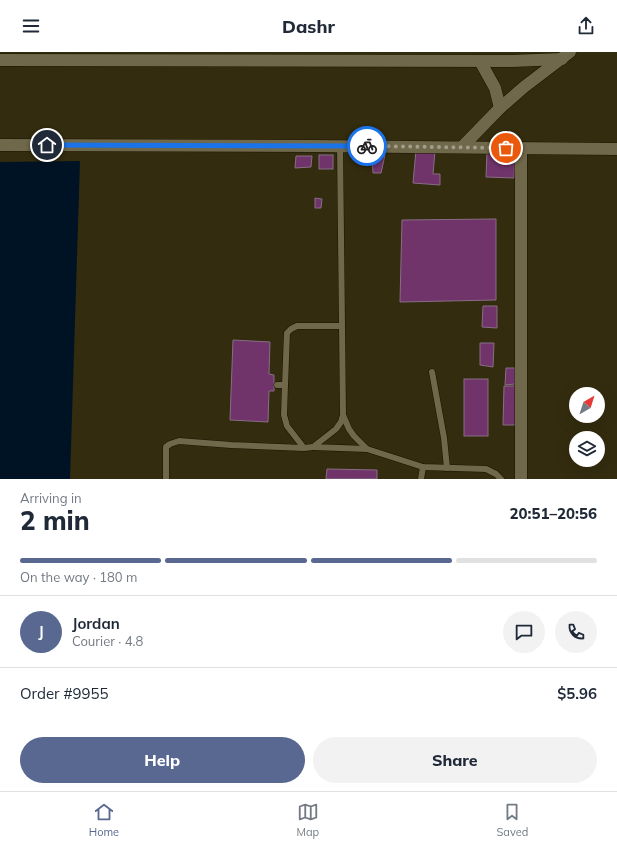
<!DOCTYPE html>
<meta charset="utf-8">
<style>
:root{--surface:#fff;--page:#f2f2f3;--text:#1f2937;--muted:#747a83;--line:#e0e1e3;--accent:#586890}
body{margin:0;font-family:Mulish,sans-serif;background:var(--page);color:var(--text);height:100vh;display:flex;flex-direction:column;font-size:15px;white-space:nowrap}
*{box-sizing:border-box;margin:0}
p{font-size:13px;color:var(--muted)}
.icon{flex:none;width:22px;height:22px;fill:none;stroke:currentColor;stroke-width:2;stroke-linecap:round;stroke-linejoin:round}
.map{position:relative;height:427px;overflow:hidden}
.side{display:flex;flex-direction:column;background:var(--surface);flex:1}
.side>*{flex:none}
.needle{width:26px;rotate:39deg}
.fabs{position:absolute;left:569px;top:335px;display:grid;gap:8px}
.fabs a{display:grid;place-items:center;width:36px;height:36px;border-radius:50%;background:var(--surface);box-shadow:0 4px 16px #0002;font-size:20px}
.pin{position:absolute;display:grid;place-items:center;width:34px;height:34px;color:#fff;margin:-17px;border:2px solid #fff;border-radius:50%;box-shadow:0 1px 4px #0007}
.courier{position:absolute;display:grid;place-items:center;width:40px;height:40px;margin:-20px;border:3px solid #1a73e8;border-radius:50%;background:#fff;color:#222;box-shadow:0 1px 5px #0007}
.summary em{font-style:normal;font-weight:800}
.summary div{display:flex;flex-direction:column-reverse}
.summary{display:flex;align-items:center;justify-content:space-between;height:68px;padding:0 20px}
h1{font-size:26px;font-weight:800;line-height:30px}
.bar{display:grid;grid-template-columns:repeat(4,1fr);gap:6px 4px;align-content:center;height:48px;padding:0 20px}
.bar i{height:5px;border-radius:3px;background:var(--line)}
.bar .current{background:var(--accent)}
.bar p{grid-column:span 4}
.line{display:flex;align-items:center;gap:10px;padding:0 20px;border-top:1px solid var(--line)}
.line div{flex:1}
.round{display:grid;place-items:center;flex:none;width:42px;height:42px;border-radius:21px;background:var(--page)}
.button{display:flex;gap:8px;margin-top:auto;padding:8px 20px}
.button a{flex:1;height:46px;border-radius:24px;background:var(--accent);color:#fff;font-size:16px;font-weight:800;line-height:46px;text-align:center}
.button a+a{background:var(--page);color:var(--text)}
header{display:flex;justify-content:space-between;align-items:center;height:52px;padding:0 20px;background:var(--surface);font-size:18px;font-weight:800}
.tab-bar{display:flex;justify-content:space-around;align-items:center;height:56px;border-top:1px solid var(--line);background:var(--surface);font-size:11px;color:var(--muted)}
.tab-bar a{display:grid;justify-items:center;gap:2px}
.tab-bar .current{color:var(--accent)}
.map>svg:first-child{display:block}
.water{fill:#001324}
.building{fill:#70346b;stroke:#886e84}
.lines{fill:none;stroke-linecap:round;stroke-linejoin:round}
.service-casing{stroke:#1b1400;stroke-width:7}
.minor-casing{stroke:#1b1400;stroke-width:13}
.service{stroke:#70684a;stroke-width:6}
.minor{stroke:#70684a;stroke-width:12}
.done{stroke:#a39e89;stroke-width:4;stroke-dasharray:0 7.2}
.route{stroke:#1a73e8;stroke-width:5}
</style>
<header><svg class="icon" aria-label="menu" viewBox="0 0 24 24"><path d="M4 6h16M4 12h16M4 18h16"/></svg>Dashr<svg class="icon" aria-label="share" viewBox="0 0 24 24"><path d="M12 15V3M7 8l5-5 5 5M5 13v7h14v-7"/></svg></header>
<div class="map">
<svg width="617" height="427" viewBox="0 0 617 427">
<rect width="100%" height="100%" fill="#332c0f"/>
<path class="water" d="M80,109L70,427H0V110Z"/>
<g class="building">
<path d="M416,98L435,99L433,122H440V133L413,131Z"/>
<path d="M487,100L515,101L514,126L486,125Z"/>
<path d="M372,102L385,103L381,121H373Z"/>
<rect x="319" y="103" width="14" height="14"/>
<path d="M296,104H312L311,115L295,116Z"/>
<path d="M315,146L322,147L321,156H315Z"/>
<path d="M496,167V248L400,250L402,168Z"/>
<path d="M483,254H497V276L482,275Z"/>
<path d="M233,288L270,290L269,322L274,323V339H269L268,370L230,368Z"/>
<path d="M480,291H494L493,315L480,313Z"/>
<path d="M506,316H515V332L505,333Z"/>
<rect x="464" y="327" width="24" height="57"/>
<path d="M504,334H517L516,373H503Z"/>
<path d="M327,417L377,418V427H326Z"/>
</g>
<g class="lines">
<g class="service-casing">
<g id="service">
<path d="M340,94L343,363L341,370L336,377L313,395L367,397L423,415L486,417L496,422L501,427"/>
<path d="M432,320L444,386L447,416"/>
<path d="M277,333H285L284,363L287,374L304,396"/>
<path d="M285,333L287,281L291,277L297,274H342"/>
<path d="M343,363L349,377L354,384L367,397"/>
<path d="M166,427V395L170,392L179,389L231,393L304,396L313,395"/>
<path d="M421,427L423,415"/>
</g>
</g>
<g class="minor-casing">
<g id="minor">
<path d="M0,8L512,9L562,7"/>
<path d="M480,9L495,36L500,56"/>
<path d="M0,93L314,94L617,97"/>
<path d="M462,95L500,56L524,35L570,0"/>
<path d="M521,427V96"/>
</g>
</g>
<use href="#service" class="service"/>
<use href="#minor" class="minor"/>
</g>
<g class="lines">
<path class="done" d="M367,94L506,96"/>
<path class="route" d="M47,93L367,94"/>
</g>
</svg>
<div class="fabs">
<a><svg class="needle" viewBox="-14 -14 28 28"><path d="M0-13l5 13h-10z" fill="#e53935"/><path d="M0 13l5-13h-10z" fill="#747a83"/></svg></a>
<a><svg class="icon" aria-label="layers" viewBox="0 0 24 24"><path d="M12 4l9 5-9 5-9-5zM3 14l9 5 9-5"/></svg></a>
</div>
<div class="pin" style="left:506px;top:96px;background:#ea580c"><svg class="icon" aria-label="bag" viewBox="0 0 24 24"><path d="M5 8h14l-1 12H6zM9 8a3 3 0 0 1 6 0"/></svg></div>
<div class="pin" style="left:47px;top:93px;background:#1f2937"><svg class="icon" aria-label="home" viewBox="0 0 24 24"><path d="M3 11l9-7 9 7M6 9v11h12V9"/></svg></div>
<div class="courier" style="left:367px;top:94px"><svg class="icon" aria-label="bike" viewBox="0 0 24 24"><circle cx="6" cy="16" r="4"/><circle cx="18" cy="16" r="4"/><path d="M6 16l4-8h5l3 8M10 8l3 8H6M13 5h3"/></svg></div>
</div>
<section class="side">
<div class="summary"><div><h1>2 min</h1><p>Arriving in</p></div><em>20:51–20:56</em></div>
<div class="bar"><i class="current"></i><i class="current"></i><i class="current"></i><i></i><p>On the way · 180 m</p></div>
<div class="line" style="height:72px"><b class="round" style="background:var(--accent);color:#fff">J</b><div><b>Jordan</b><p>Courier · 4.8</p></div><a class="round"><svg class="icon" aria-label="chat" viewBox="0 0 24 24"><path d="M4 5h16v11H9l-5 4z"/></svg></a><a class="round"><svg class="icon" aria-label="phone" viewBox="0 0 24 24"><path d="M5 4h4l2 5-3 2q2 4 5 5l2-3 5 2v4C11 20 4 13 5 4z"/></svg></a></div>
<div class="line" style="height:52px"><div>Order #9955</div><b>$5.96</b></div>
<div class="button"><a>Help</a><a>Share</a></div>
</section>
<nav class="tab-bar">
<a class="current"><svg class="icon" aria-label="home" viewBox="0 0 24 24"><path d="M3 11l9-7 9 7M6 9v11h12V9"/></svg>Home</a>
<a><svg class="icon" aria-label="map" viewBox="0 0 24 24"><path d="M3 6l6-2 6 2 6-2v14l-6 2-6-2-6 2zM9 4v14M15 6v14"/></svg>Map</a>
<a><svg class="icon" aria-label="saved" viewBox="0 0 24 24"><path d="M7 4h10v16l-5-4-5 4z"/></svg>Saved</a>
</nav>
